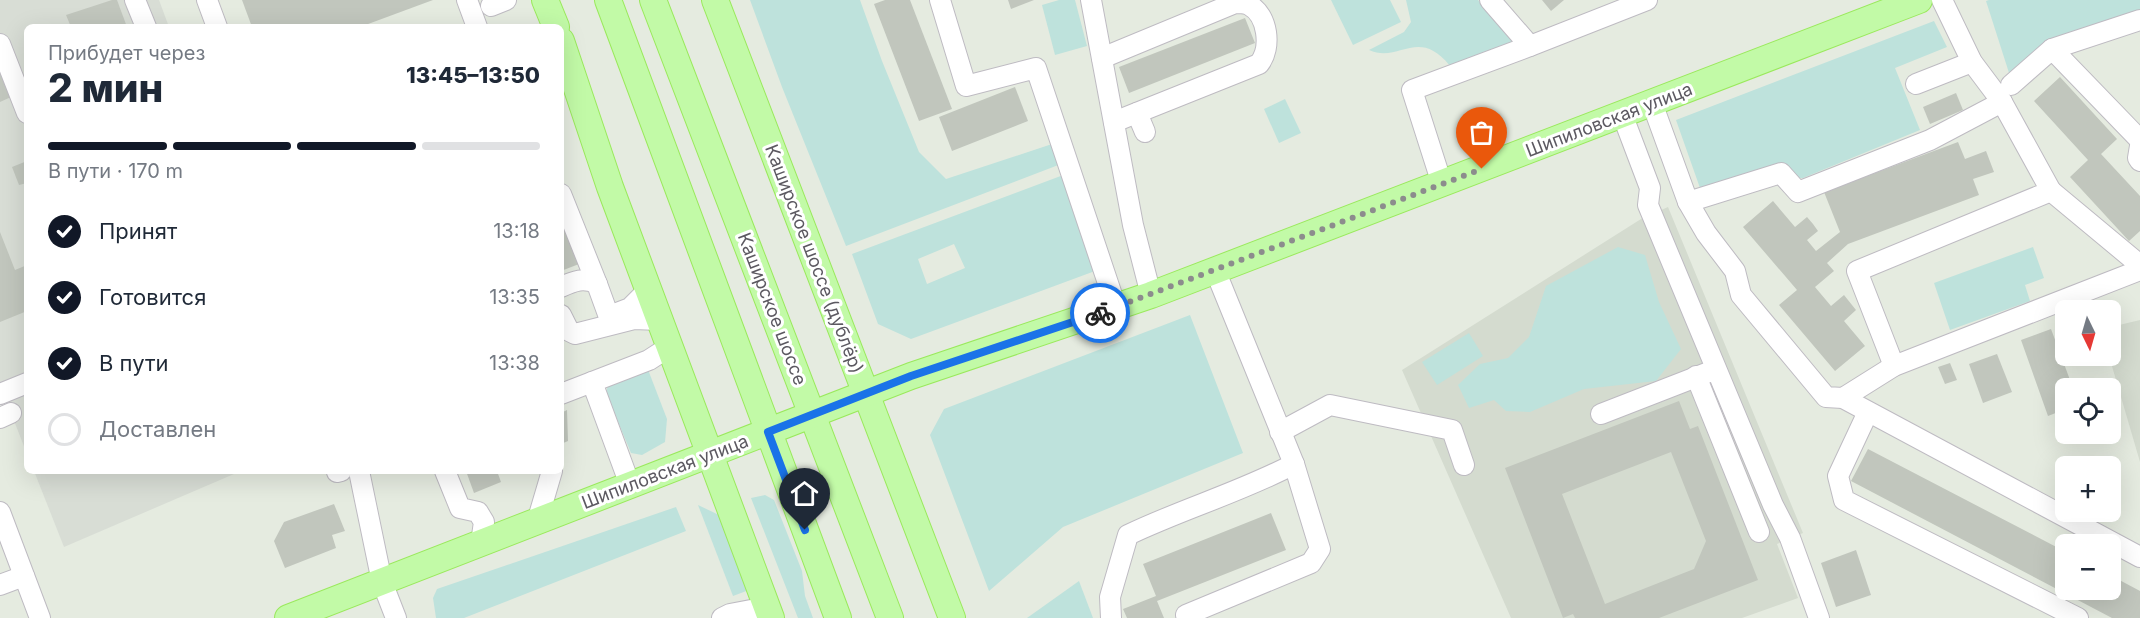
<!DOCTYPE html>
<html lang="ru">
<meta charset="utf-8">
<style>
:root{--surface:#fff;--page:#f2f2f3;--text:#1f2937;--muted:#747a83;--line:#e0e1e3;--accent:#111827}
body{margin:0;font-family:Inter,sans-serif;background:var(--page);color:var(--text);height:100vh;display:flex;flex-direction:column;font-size:22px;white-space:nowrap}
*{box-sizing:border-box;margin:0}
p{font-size:20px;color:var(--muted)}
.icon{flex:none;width:33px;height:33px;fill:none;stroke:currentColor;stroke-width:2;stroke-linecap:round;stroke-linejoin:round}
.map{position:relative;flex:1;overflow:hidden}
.panel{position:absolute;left:24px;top:24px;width:540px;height:450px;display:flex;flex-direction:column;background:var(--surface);border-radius:9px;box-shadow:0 6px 24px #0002}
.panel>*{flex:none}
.needle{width:39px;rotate:175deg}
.fabs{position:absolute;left:2055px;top:300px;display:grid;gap:12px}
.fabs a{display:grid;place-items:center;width:66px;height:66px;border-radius:9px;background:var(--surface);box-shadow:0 6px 24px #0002;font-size:30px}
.pin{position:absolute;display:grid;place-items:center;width:51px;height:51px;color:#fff;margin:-62px -26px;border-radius:50% 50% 50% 0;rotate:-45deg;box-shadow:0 0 6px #0007}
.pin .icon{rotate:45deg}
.courier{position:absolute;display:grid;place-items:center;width:60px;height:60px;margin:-30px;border:4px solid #1a73e8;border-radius:50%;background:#fff;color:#222;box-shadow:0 2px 8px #0007}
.overview em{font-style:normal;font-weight:800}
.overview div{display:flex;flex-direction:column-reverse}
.overview{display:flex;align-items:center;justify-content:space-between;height:102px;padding:0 24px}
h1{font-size:39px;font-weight:800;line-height:45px}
.bar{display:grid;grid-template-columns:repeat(4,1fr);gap:9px 6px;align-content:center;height:72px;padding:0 24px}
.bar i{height:8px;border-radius:4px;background:var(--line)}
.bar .selected{background:var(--accent)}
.bar p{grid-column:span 4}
ol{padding:0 24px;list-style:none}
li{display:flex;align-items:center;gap:18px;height:66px}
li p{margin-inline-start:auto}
li .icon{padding:6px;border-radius:50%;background:var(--accent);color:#fff;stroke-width:4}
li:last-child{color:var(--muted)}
li i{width:33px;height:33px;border:3px solid var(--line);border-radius:50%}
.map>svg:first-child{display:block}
.industrial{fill:#d8ddd5}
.education{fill:#d4dbcf}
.green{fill:#bee2dc;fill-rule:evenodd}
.building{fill:#c1c6bd;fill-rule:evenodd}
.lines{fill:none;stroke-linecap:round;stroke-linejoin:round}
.minor-casing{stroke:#bebbc2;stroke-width:22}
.major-casing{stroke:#9ae95c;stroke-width:28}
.minor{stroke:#fff;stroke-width:20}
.major{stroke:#c2faa7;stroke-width:26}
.done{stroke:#8c8c8d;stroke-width:6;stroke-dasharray:0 10.8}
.route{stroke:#1a73e8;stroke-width:8}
.labels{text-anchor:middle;stroke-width:6;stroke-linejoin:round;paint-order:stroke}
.street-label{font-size:18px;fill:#5c5961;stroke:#fff}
</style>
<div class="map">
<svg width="2140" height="618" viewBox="0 0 2140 618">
<rect width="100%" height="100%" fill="#e5ebe0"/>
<g class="industrial">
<path d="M0,0H159L169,27H27V454L0,385Z"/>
<path d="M34,471H241L64,547Z"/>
</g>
<g class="education">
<path d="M1668,207L1803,533L1777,544L1798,598L1742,618H1511L1402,370L1641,219Z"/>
<path d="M2140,320V462L2109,356H2110L2111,327Z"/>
</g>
<g class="green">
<path d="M750,0H860L882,61L919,152L946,179L1052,144L1061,164L846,246L782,87Z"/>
<path d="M1059,0H1075L1087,46L1055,55L1042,5Z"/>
<path d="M1331,0H1390L1401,22L1353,45Z"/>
<path d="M1406,0H1478L1516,42L1450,66C1418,26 1399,64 1369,50L1404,32L1411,22Z"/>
<path d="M1989,0H2140V15L2010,76L1986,1Z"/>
<path d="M1934,21L1947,47L1895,68L1920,130L1803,178H1797C1788,167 1785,161 1770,166V169L1700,188L1676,120Z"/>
<path d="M1285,99L1301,133L1279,143L1264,109Z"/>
<path d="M1066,174L1095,271L911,339L878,324L852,254ZM954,244L965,268L927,284L918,259Z"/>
<path d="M1618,247L1645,255L1659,302L1681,349L1656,381L1584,389L1530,412L1506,411L1494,400L1469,408L1458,385L1480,364L1508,358L1529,337L1546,286Z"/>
<path d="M2033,247L2044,278L2025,285L2030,301L1950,330L1934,283Z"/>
<path d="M1190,315L1243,453L1063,527L989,591L930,435L944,409Z"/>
<path d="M1469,333L1483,356L1437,385L1422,362Z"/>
<path d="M647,367L667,419L665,442L642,455L631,453L606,393L609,381Z"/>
<path d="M765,495L774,500L802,571L805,596L813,618H798L751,498Z"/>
<path d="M698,505L719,515L749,590L733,596Z"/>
<path d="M676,507L686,531L464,618H436L433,598L437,589Z"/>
<path d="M1079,581L1093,618H1027Z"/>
</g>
<g class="building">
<path d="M112,0H117L127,27H71L66,15Z"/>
<path d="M242,0H433L360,27H252Z"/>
<path d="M885,0H910L952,109L919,121L874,4Z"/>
<path d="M1008,0H1034L1011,9Z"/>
<path d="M1542,0H1564L1551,11Z"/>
<path d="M1245,18L1255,43L1129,93L1119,67Z"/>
<path d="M0,69L11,97L0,102Z"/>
<path d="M2060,77L2117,139L2101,154L2140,196V231L2129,241L2070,177L2088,160L2034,101Z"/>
<path d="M1015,87L1028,121L952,151L939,117Z"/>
<path d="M1956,93L1963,110L1930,124L1923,107Z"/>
<path d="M1958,142L1965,159L1986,151L1994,172L1973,179L1979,195L1848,244L1827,263L1834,271L1815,287L1831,306L1844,295L1856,310L1844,321L1865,346L1835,371L1779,305L1797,290L1743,227L1773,201L1795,227L1807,217L1813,224L1818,231L1807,240L1816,251L1840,232L1824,192Z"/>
<path d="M27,161V183L19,185L12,167Z"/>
<path d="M561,216L579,264L561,271Z"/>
<path d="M0,232L15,270L27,265V311L0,322Z"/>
<path d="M2051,329L2073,388H2066V409L2048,416L2021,340Z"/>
<path d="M1997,354L2012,392L1983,403L1969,364Z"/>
<path d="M1950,363L1957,380L1945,384L1938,367Z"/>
<path d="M1679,401L1690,429L1698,426L1758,580L1659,618H1575L1573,614L1563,618L1505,468ZM1671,452L1706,541L1694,569L1605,604L1562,494Z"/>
<path d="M567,410L568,441L561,444V413Z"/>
<path d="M1868,449L2066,552V590H2110V575L2140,591V618H2112L1851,481Z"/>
<path d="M466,471H497L501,482L474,493Z"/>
<path d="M334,504L345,531L332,535L336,548L285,568L274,541L284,522Z"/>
<path d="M1271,513L1286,550L1157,601L1164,618H1127L1123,609L1156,596L1143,564Z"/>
<path d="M1856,550L1871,595L1836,607L1821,563Z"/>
</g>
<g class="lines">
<g class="minor-casing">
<g id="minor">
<path d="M135,0L146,27"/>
<path d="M207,0L217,27"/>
<path d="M467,0L477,27"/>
<path d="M940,0L966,86L1036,68L1116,307"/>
<path d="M1091,0L1133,225L1151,295"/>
<path d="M491,6L506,0"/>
<path d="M0,44L27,113"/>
<path d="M1530,46L1647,0"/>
<path d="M2052,49L2140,20"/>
<path d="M1102,58L1235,3C1239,3 1245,3 1249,5C1268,15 1272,48 1259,64L1114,122"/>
<path d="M1916,84L1972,62"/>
<path d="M2011,85L2052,49L2140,140"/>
<path d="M1652,103L1688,202L1706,233L1735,271L1741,295L1826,397L1843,398L2140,557"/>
<path d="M1137,113L1145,132"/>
<path d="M1622,114L1650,188L1648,205L1773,505L1790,538L1819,618"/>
<path d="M2140,146L2138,158L2140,161"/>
<path d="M1442,184L1412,90L1530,46L1490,0"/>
<path d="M2051,191L2140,265"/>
<path d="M561,194L597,284"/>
<path d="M1688,202L1781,173L1798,192L1930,140L2002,102"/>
<path d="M561,287C574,281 584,277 597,284L609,317"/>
<path d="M561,315L569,331L575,334L634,319L659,320"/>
<path d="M609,316L630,308L648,290"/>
<path d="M1894,366L1857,271L2051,191L2002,102L1972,62L1942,0"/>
<path d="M1696,376L1759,532"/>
<path d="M592,382L649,360L669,347"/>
<path d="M0,394L27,383"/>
<path d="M561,394L592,382L630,485"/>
<path d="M1843,398L1894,366L2140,270"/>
<path d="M1868,412L1838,476L1844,500L2078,618"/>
<path d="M1601,414L1709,372"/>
<path d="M0,418L11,413"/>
<path d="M1280,432L1330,405L1452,430L1464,465"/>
<path d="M359,471L382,582L396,618"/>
<path d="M445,471L460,508L478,512L484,522L481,543"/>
<path d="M337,472L341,471"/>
<path d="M0,512L40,618"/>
<path d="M537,522L552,471"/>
<path d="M0,585L24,576"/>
<path d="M722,618L730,614L767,607"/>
<path d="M1111,618L1110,597L1128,535C1182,509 1241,492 1294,464"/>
<path d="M1187,618L1186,615L1311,563L1320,549L1294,464L1215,270"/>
</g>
</g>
<g class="major-casing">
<g id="major">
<path d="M545,0L556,27"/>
<path d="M608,0L838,618"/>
<path d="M653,0L890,618"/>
<path d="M715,0L952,618"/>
<path d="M561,41L610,187L771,618"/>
<path d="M288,618L911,376L1151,295L1919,0"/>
</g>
</g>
<use href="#minor" class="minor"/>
<use href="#major" class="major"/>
</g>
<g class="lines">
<path class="done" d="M1100,313L1482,169"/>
<path class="route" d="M805,530L768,432L911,376L1100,313"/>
</g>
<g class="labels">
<g class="street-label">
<text transform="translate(1609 120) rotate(-21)" y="6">Шипиловская улица</text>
<text transform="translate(814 259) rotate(69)" y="6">Каширское шоссе (дублёр)</text>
<text transform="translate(772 309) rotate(69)" y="6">Каширское шоссе</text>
<text transform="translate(665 472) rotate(-21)" y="6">Шипиловская улица</text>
</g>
</g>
</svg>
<div class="fabs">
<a><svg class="needle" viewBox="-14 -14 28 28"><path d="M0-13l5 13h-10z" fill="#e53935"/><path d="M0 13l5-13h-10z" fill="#747a83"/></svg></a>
<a><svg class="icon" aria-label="locate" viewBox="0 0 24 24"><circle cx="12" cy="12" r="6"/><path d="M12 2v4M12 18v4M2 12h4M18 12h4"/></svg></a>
<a>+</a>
<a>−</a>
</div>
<div class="pin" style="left:1482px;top:169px;background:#ea580c"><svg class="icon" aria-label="bag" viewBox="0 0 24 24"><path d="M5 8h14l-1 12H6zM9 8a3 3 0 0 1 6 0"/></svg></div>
<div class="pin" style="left:805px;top:530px;background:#1f2937"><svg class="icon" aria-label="home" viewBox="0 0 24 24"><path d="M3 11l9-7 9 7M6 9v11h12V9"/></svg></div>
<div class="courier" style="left:1100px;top:313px"><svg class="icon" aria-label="bike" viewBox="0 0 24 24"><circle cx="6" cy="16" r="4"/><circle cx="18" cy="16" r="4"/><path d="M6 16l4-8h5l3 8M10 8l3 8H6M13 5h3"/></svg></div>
<section class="panel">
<div class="overview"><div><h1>2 мин</h1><p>Прибудет через</p></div><em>13:45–13:50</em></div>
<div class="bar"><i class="selected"></i><i class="selected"></i><i class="selected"></i><i></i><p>В пути · 170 m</p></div>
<ol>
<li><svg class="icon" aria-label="check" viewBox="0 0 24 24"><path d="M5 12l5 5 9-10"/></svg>Принят<p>13:18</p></li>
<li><svg class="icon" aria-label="check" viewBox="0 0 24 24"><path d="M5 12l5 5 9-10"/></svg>Готовится<p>13:35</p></li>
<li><svg class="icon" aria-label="check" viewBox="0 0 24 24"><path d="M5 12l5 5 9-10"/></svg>В пути<p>13:38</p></li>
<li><i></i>Доставлен</li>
</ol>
</section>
</div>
